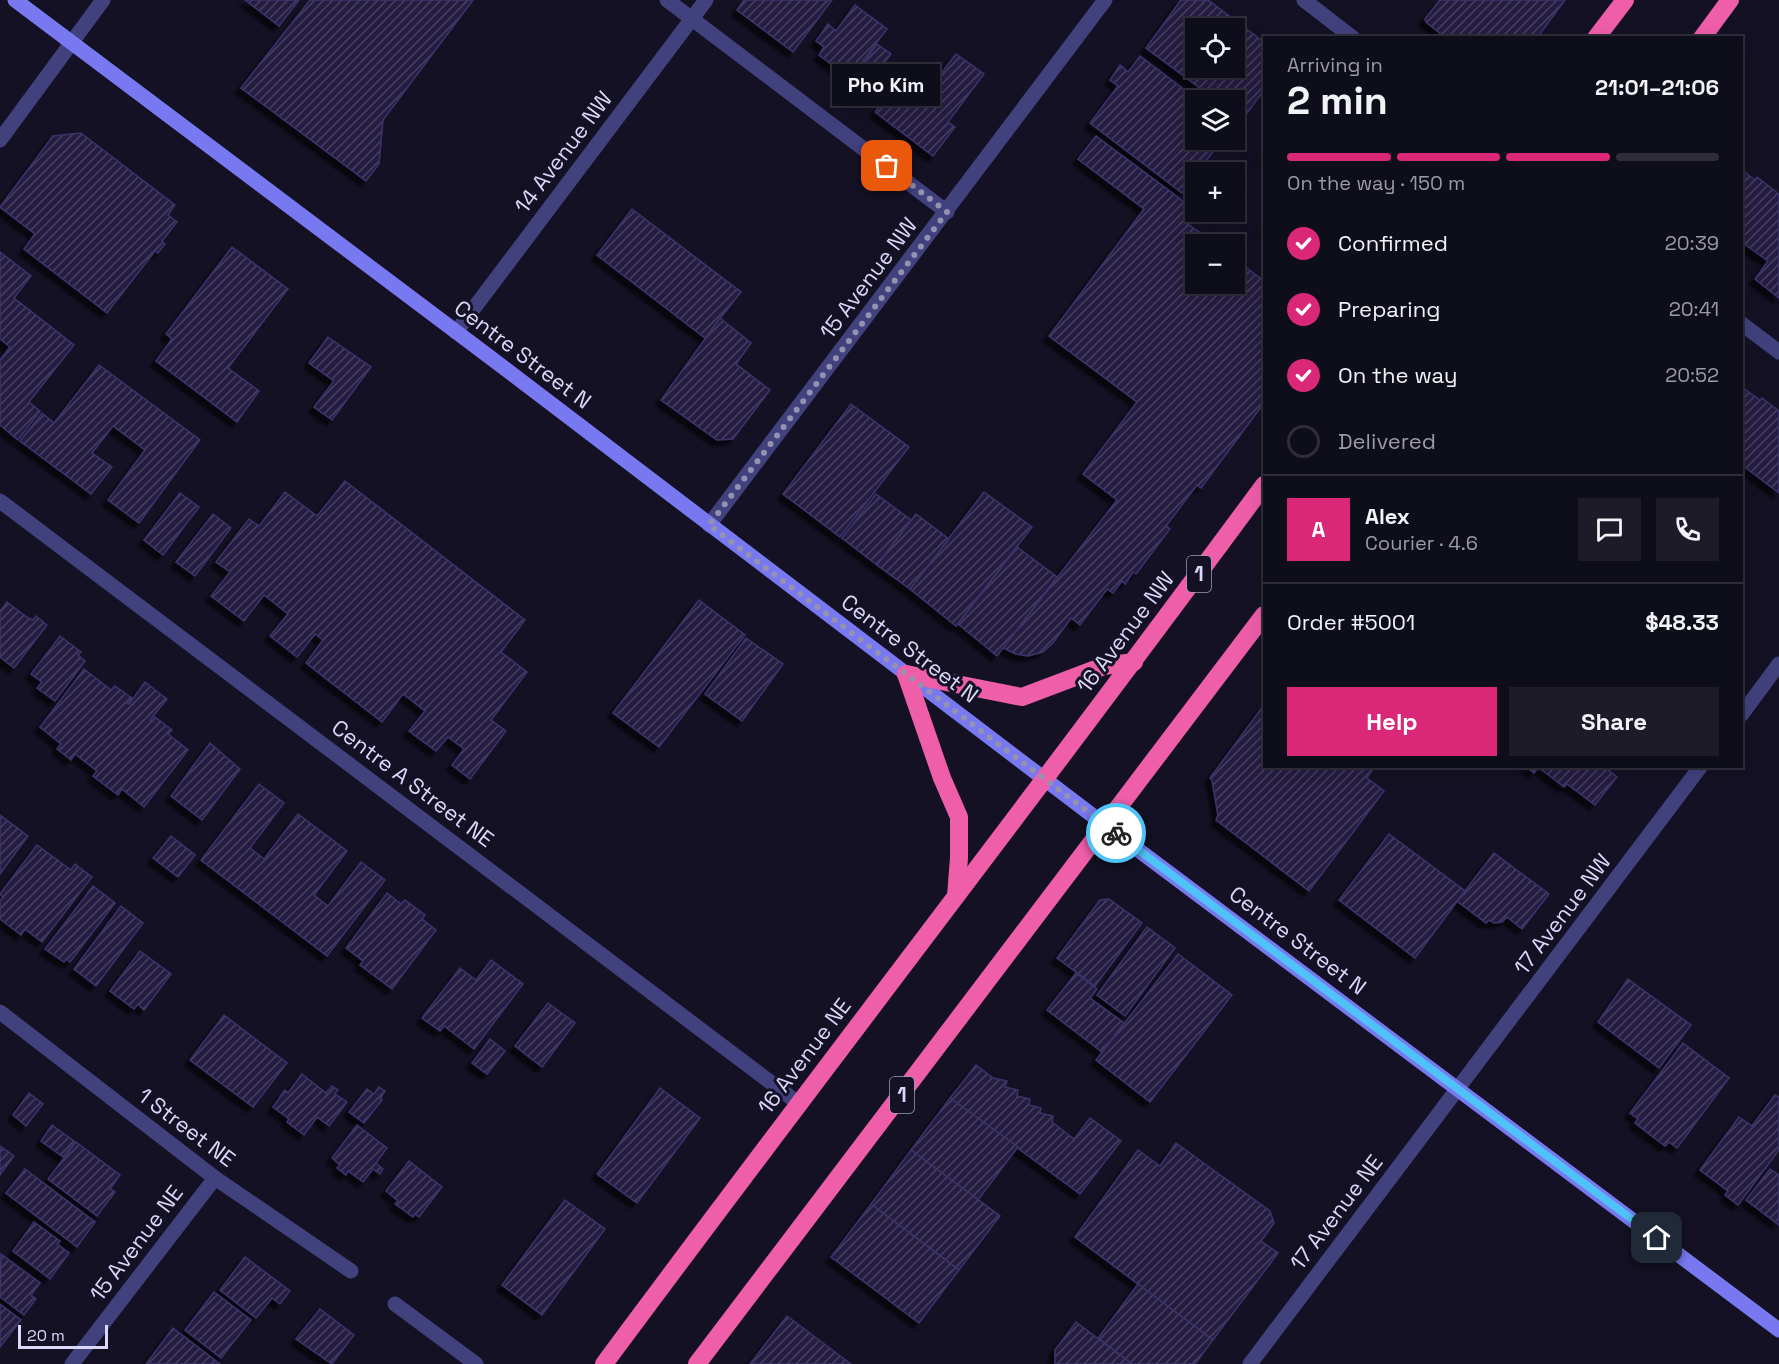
<!DOCTYPE html>
<meta charset="utf-8">
<style>
:root{--surface:#0e0d1a;--page:#1c1b27;--text:#f1f3f6;--muted:#9b9ca2;--line:#2e2d39;--accent:#db2777}
body{margin:0;font-family:"Space Grotesk",sans-serif;background:var(--page);color:var(--text);height:100vh;display:flex;flex-direction:column;font-size:22px;white-space:nowrap}
*{box-sizing:border-box;margin:0}
p{font-size:20px;color:var(--muted)}
.icon{flex:none;width:33px;height:33px;fill:none;stroke:currentColor;stroke-width:2;stroke-linecap:round;stroke-linejoin:round}
.map{position:relative;flex:1;overflow:hidden}
.drawer{position:absolute;left:1263px;top:36px;width:480px;height:732px;display:flex;flex-direction:column;background:var(--surface);border-radius:0px;box-shadow:0 6px 24px #0002,0 0 0 2px var(--line)}
.drawer>*{flex:none}
.buttons{position:absolute;left:1185px;top:18px;display:grid;gap:12px}
.buttons a{display:grid;place-items:center;width:60px;height:60px;border-radius:0px;background:var(--surface);box-shadow:0 6px 24px #0002,0 0 0 2px var(--line);font-size:30px}
.scale{position:absolute;left:18px;bottom:15px;width:90px;box-sizing:border-box;padding-left:6px;border:3px solid #dad7fb;border-top:0;font-size:16px;line-height:21px;white-space:nowrap;color:#dad7fb;-webkit-text-stroke:4px #131123;paint-order:stroke}
.pin{position:absolute;display:grid;place-items:center;width:51px;height:51px;color:#fff;margin:-26px;border-radius:12px;box-shadow:0 3px 9px #0006}
.courier{position:absolute;display:grid;place-items:center;width:60px;height:60px;margin:-30px;border:4px solid #4fc3f7;border-radius:50%;background:#fff;color:#222;box-shadow:0 2px 8px #0007}
.bubble{position:absolute;height:42px;border-radius:0px;background:var(--surface);box-shadow:0 6px 24px #0002,0 0 0 2px var(--line);font-size:20px;font-weight:600;line-height:42px;text-align:center}
.head em{font-style:normal;font-weight:600}
.head div{display:flex;flex-direction:column-reverse}
.head{display:flex;align-items:center;justify-content:space-between;height:102px;padding:0 24px}
h1{font-size:39px;font-weight:600;line-height:45px}
.bar{display:grid;grid-template-columns:repeat(4,1fr);gap:9px 6px;align-content:center;height:72px;padding:0 24px}
.bar i{height:8px;border-radius:4px;background:var(--line)}
.bar .selected{background:var(--accent)}
.bar p{grid-column:span 4}
.line{display:flex;align-items:center;gap:15px;padding:0 24px;border-top:2px solid var(--line)}
.line div{flex:1}
.round{display:grid;place-items:center;flex:none;width:63px;height:63px;border-radius:0px;background:var(--page)}
ol{padding:0 24px;list-style:none}
li{display:flex;align-items:center;gap:18px;height:66px}
li p{margin-inline-start:auto}
li .icon{padding:6px;border-radius:50%;background:var(--accent);color:#fff;stroke-width:4}
li:last-child{color:var(--muted)}
li i{width:33px;height:33px;border:3px solid var(--line);border-radius:50%}
.primary-button{display:flex;gap:12px;margin-top:auto;padding:12px 24px}
.primary-button a{flex:1;height:69px;border-radius:0px;background:var(--accent);color:#fff;font-size:24px;font-weight:600;line-height:69px;text-align:center}
.primary-button a+a{background:var(--page);color:var(--text)}
.map>svg:first-child{display:block}
.building{fill:url(#building-hatch);stroke:#3c336c;stroke-width:1.5;fill-rule:evenodd;filter:url(#shadow)}
.lines{fill:none;stroke-linecap:round;stroke-linejoin:round}
.street{stroke:#41417e;stroke-width:15}
.secondary{stroke:#7879f1;stroke-width:15}
.highway{stroke:#ef5ea9;stroke-width:18}
.done{stroke:#9492af;stroke-width:6;stroke-dasharray:0 10.8}
.route{stroke:#4fc3f7;stroke-width:8}
.labels{text-anchor:middle;stroke-width:6;stroke-linejoin:round;paint-order:stroke}
.shield{fill:#131123;stroke:#9e9cba;stroke-width:1.5}
.shield-label{font-size:21px;font-weight:bold;fill:#dad7fb}
.street-label{font-size:22px;fill:#dad7fb;stroke:#131123}
</style>
<div class="map">
<svg width="1779" height="1364" viewBox="0 0 1779 1364">
<defs>
<pattern id="building-hatch" width="6" height="6" patternUnits="userSpaceOnUse" patternTransform="scale(1.5)"><rect width="6" height="6" fill="#251f42"/><path d="M-1 1l2-2M0 6l6-6M5 7l2-2" fill="none" stroke="#443f5e"/></pattern>
<filter id="shadow"><feDropShadow dx="-5.5" dy="5.5" stdDeviation="1.5" flood-color="#0009"/></filter>
</defs>
<rect width="100%" height="100%" fill="#131123"/>
<g class="building">
<path d="M245,0H299L279,26Z"/>
<path d="M310,0H473L383,120L379,164L366,181L241,88Z"/>
<path d="M744,0H832L793,52L737,10Z"/>
<path d="M1181,0H1208L1264,42V90L1242,120L1234,115V100H1216L1146,48ZM1196,28H1234V68H1196Z"/>
<path d="M1440,0H1565L1537,38H1446L1426,22L1425,19Z"/>
<path d="M855,5L887,29L850,78L819,55L824,47L816,41L828,24L836,31Z"/>
<path d="M877,44L891,54L866,87L853,77Z"/>
<path d="M956,54L984,74L948,122L955,127L933,156L875,112L896,83L916,98L929,81L933,84Z"/>
<path d="M1140,56L1198,100H1196V140H1222L1182,193L1090,123L1118,86L1110,80L1120,65L1128,72Z"/>
<path d="M81,133L175,205L168,215L177,222L162,241L165,244L158,253L155,251L107,313L24,249L35,234L0,207L53,136Z"/>
<path d="M1096,136L1195,210L1185,222L1216,244H1196V284H1234V258L1264,281V403L1201,488L1197,485L1166,526L1170,529L1136,574L1133,572L1125,584L1122,581L1113,593L1107,589L1080,625L1071,618L1053,643L1043,652L1028,656L1016,654L1003,648L1117,500L1083,474L1137,402L1049,336L1144,209L1078,159Z"/>
<path d="M1742,170L1755,180L1757,177L1779,194V298L1755,279L1768,261L1743,243L1742,245Z"/>
<path d="M632,209L741,292L705,338L597,255Z"/>
<path d="M232,247L288,289L228,368L259,391L237,422L156,361L172,339L166,334Z"/>
<path d="M0,252L31,276L14,298L74,345L29,402L40,411L18,440L0,425V360L10,347L0,339Z"/>
<path d="M720,318L751,343L736,364L770,390L733,439L717,440L661,400Z"/>
<path d="M328,337L371,367L332,420L314,407L334,381L309,363Z"/>
<path d="M99,365L200,440L139,523L108,500L145,450L113,426L92,453L112,467L91,494L20,441L42,413L54,423Z"/>
<path d="M1743,388L1760,400L1762,398L1779,411V493L1742,465V390Z"/>
<path d="M851,404L909,447L840,537L783,494Z"/>
<path d="M345,481L525,620L501,652L527,672L491,720L506,731L470,779L452,765L464,749L448,737L436,751L409,731L425,711L403,694L382,722L306,663L323,640L315,634L297,657L270,636L288,614L264,595L244,621L211,596L230,572L216,562L249,519L259,526L285,492L317,516Z"/>
<path d="M984,492L1032,527L956,626L910,589Z"/>
<path d="M180,493L199,507L163,555L144,540Z"/>
<path d="M876,494L911,520L877,565L842,538Z"/>
<path d="M213,514L231,528L195,576L176,562Z"/>
<path d="M916,514L949,539L910,589L877,565Z"/>
<path d="M1017,547L1057,577L997,656L958,624Z"/>
<path d="M699,600L745,635L659,747L613,713Z"/>
<path d="M7,602L28,618L33,620L36,616L47,625L14,668L0,657V611Z"/>
<path d="M60,636L81,652L78,655L85,661L55,701L37,688L42,682L31,674Z"/>
<path d="M746,638L783,664L742,721L705,694Z"/>
<path d="M84,669L111,690L115,686L132,698L127,703L129,704L145,682L167,699L150,720L152,721L155,717L172,730L168,734L188,750L144,807L122,789L118,795L93,776L97,771L75,754L71,760L57,749L61,744L40,727Z"/>
<path d="M1264,705V766H1375L1367,778L1384,791L1309,891L1216,820L1218,815L1212,780L1210,778Z"/>
<path d="M210,743L240,769L202,820L171,796Z"/>
<path d="M1526,766H1603L1617,777L1595,805L1567,784L1564,787L1538,767L1534,773Z"/>
<path d="M259,784L284,803L250,848L264,859L298,814L347,851L314,895L328,906L361,862L385,880L327,956L201,860Z"/>
<path d="M0,815L28,836L0,874Z"/>
<path d="M1389,834L1465,891L1415,958L1339,900Z"/>
<path d="M171,836L195,855L178,877L153,858Z"/>
<path d="M37,845L71,870L75,864L92,877L42,942L25,929L21,935L0,919V901L3,897L0,894Z"/>
<path d="M1494,853L1549,894L1522,929L1507,917L1502,922L1494,923L1489,920L1486,923L1457,901Z"/>
<path d="M93,886L115,903L70,962L66,959L64,962L45,949Z"/>
<path d="M387,893L401,904L405,900L425,915L422,919L436,930L392,989L360,965L363,961L346,948Z"/>
<path d="M1109,899L1142,923L1095,986L1057,958L1100,900Z"/>
<path d="M121,906L143,923L96,986L74,969Z"/>
<path d="M1147,927L1175,948L1125,1016L1097,995Z"/>
<path d="M140,951L171,974L144,1010L138,1004L134,1009L110,991Z"/>
<path d="M1178,954L1232,995L1150,1102L1096,1060Z"/>
<path d="M491,960L523,984L474,1049L444,1026L440,1031L422,1018L460,968L476,980Z"/>
<path d="M1076,973L1097,989L1090,998L1124,1023L1102,1052L1047,1010Z"/>
<path d="M1628,979L1691,1025L1659,1068L1598,1022Z"/>
<path d="M548,1003L575,1023L542,1067L515,1046Z"/>
<path d="M224,1015L287,1063L253,1107L190,1060Z"/>
<path d="M490,1039L505,1051L487,1074L472,1063Z"/>
<path d="M1683,1043L1729,1078L1677,1148L1669,1142L1665,1146L1635,1123L1638,1119L1630,1113Z"/>
<path d="M976,1065L993,1078L1007,1081L1005,1087L1018,1090L1017,1096L1030,1099L1029,1105L1041,1108L1040,1113L1053,1116L1052,1122L1074,1139L1090,1118L1121,1141L1080,1194L950,1098Z"/>
<path d="M302,1074L326,1093L332,1086L338,1090L335,1094L347,1102L329,1126L317,1117L304,1135L287,1122L289,1119L273,1107L285,1090L288,1093Z"/>
<path d="M379,1087L385,1091L380,1099L382,1100L364,1123L349,1112L367,1089L374,1094Z"/>
<path d="M660,1088L700,1118L637,1203L597,1174Z"/>
<path d="M29,1093L43,1104L26,1126L13,1115Z"/>
<path d="M1775,1095L1779,1097V1150L1738,1205L1725,1195L1728,1191L1700,1170L1739,1117L1752,1126Z"/>
<path d="M950,1098L1018,1147L978,1200L911,1150Z"/>
<path d="M52,1125L75,1142L63,1157L41,1141Z"/>
<path d="M357,1125L387,1148L376,1163L383,1169L380,1174L373,1169L363,1182L348,1171L346,1175L337,1168L340,1165L332,1158Z"/>
<path d="M76,1142L120,1175L110,1189L115,1192L97,1216L48,1179Z"/>
<path d="M1176,1143L1270,1211L1274,1223L1261,1241L1278,1253L1213,1340L1075,1237L1138,1150L1160,1166Z"/>
<path d="M0,1146L14,1156L0,1175Z"/>
<path d="M911,1150L1000,1216L959,1270L871,1204Z"/>
<path d="M409,1161L442,1187L419,1217L415,1214L413,1217L395,1204L398,1201L386,1191Z"/>
<path d="M25,1169L95,1222L77,1247L6,1193Z"/>
<path d="M1770,1169L1779,1175V1225L1746,1200Z"/>
<path d="M565,1200L605,1229L542,1315L502,1285Z"/>
<path d="M871,1204L959,1270L919,1323L831,1257Z"/>
<path d="M34,1222L60,1241L57,1244L69,1253L50,1279L13,1251Z"/>
<path d="M1,1254L40,1283L31,1295L36,1299L24,1315L0,1297Z"/>
<path d="M245,1257L290,1291L280,1304L272,1298L256,1318L220,1290Z"/>
<path d="M1138,1284L1213,1340L1195,1364H1132L1098,1338Z"/>
<path d="M214,1292L251,1320L221,1358L185,1330Z"/>
<path d="M0,1304L21,1320L0,1347Z"/>
<path d="M320,1309L354,1335L332,1364L296,1339Z"/>
<path d="M787,1316L851,1364H750Z"/>
<path d="M1076,1322L1132,1364H1055V1350Z"/>
<path d="M173,1328L220,1364H146Z"/>
</g>
<g class="lines">
<g class="street">
<path d="M667,0L947,212"/>
<path d="M1304,0L1353,38"/>
<path d="M0,140L103,0"/>
<path d="M1742,324L1779,352"/>
<path d="M456,332L706,0"/>
<path d="M0,501L798,1103"/>
<path d="M709,525L1105,0"/>
<path d="M1742,714L1779,664"/>
<path d="M0,1012L215,1178L351,1271"/>
<path d="M395,1304L476,1364"/>
<path d="M72,1364L215,1178"/>
<path d="M1250,1364L1701,766"/>
</g>
<path class="secondary" d="M15,0L491,358L1105,825L1779,1330"/>
<g class="highway">
<path d="M1596,38L1625,0"/>
<path d="M1702,38L1730,0"/>
<path d="M906,674L1022,697L1104,666L1134,662"/>
<path d="M906,674L942,778L959,817V858L956,896"/>
<path d="M604,1364C822,1070 1047,780 1264,485"/>
<path d="M697,1364L1264,615"/>
</g>
</g>
<g class="lines">
<path class="done" d="M887,166L947,212L709,525L1116,833"/>
<path class="route" d="M1116,833L1657,1238"/>
</g>
<g class="labels">
<g class="shield">
<rect x="1187" y="556" width="24" height="36" rx="4.5"/>
<rect x="890" y="1077" width="24" height="36" rx="4.5"/>
</g>
<g class="shield-label">
<text x="1199" y="581">1</text>
<text x="902" y="1102">1</text>
</g>
<g class="street-label">
<text transform="translate(563 152) rotate(-53)" y="8">14 Avenue NW</text>
<text transform="translate(868 278) rotate(-53)" y="8">15 Avenue NW</text>
<text transform="translate(523 354) rotate(37)" y="8">Centre Street N</text>
<text transform="translate(1125 632) rotate(-53)" y="8">16 Avenue NW</text>
<text transform="translate(910 648) rotate(37)" y="8">Centre Street N</text>
<text transform="translate(413 783) rotate(37)" y="8">Centre A Street NE</text>
<text transform="translate(1562 914) rotate(-53)" y="8">17 Avenue NW</text>
<text transform="translate(1298 940) rotate(37)" y="8">Centre Street N</text>
<text transform="translate(804 1056) rotate(-53)" y="8">16 Avenue NE</text>
<text transform="translate(187 1127) rotate(37)" y="8">1 Street NE</text>
<text transform="translate(1336 1212) rotate(-53)" y="8">17 Avenue NE</text>
<text transform="translate(136 1243) rotate(-53)" y="8">15 Avenue NE</text>
</g>
</g>
</svg>
<div class="buttons">
<a><svg class="icon" aria-label="locate" viewBox="0 0 24 24"><circle cx="12" cy="12" r="6"/><path d="M12 2v4M12 18v4M2 12h4M18 12h4"/></svg></a>
<a><svg class="icon" aria-label="layers" viewBox="0 0 24 24"><path d="M12 4l9 5-9 5-9-5zM3 14l9 5 9-5"/></svg></a>
<a>+</a>
<a>−</a>
</div>
<div class="scale">20 m</div>
<div class="pin" style="left:887px;top:166px;background:#ea580c"><svg class="icon" aria-label="bag" viewBox="0 0 24 24"><path d="M5 8h14l-1 12H6zM9 8a3 3 0 0 1 6 0"/></svg></div>
<div class="pin" style="left:1657px;top:1238px;background:#1f2937"><svg class="icon" aria-label="home" viewBox="0 0 24 24"><path d="M3 11l9-7 9 7M6 9v11h12V9"/></svg></div>
<div class="courier" style="left:1116px;top:833px"><svg class="icon" aria-label="bike" viewBox="0 0 24 24"><circle cx="6" cy="16" r="4"/><circle cx="18" cy="16" r="4"/><path d="M6 16l4-8h5l3 8M10 8l3 8H6M13 5h3"/></svg></div>
<div class="bubble" style="left:832px;top:64px;width:108px">Pho Kim</div>
<section class="drawer">
<div class="head"><div><h1>2 min</h1><p>Arriving in</p></div><em>21:01–21:06</em></div>
<div class="bar"><i class="selected"></i><i class="selected"></i><i class="selected"></i><i></i><p>On the way · 150 m</p></div>
<ol>
<li><svg class="icon" aria-label="check" viewBox="0 0 24 24"><path d="M5 12l5 5 9-10"/></svg>Confirmed<p>20:39</p></li>
<li><svg class="icon" aria-label="check" viewBox="0 0 24 24"><path d="M5 12l5 5 9-10"/></svg>Preparing<p>20:41</p></li>
<li><svg class="icon" aria-label="check" viewBox="0 0 24 24"><path d="M5 12l5 5 9-10"/></svg>On the way<p>20:52</p></li>
<li><i></i>Delivered</li>
</ol>
<div class="line" style="height:108px"><b class="round" style="background:var(--accent);color:#fff">A</b><div><b>Alex</b><p>Courier · 4.6</p></div><a class="round"><svg class="icon" aria-label="chat" viewBox="0 0 24 24"><path d="M4 5h16v11H9l-5 4z"/></svg></a><a class="round"><svg class="icon" aria-label="phone" viewBox="0 0 24 24"><path d="M5 4h4l2 5-3 2q2 4 5 5l2-3 5 2v4C11 20 4 13 5 4z"/></svg></a></div>
<div class="line" style="height:78px"><div>Order #5001</div><b>$48.33</b></div>
<div class="primary-button"><a>Help</a><a>Share</a></div>
</section>
</div>
